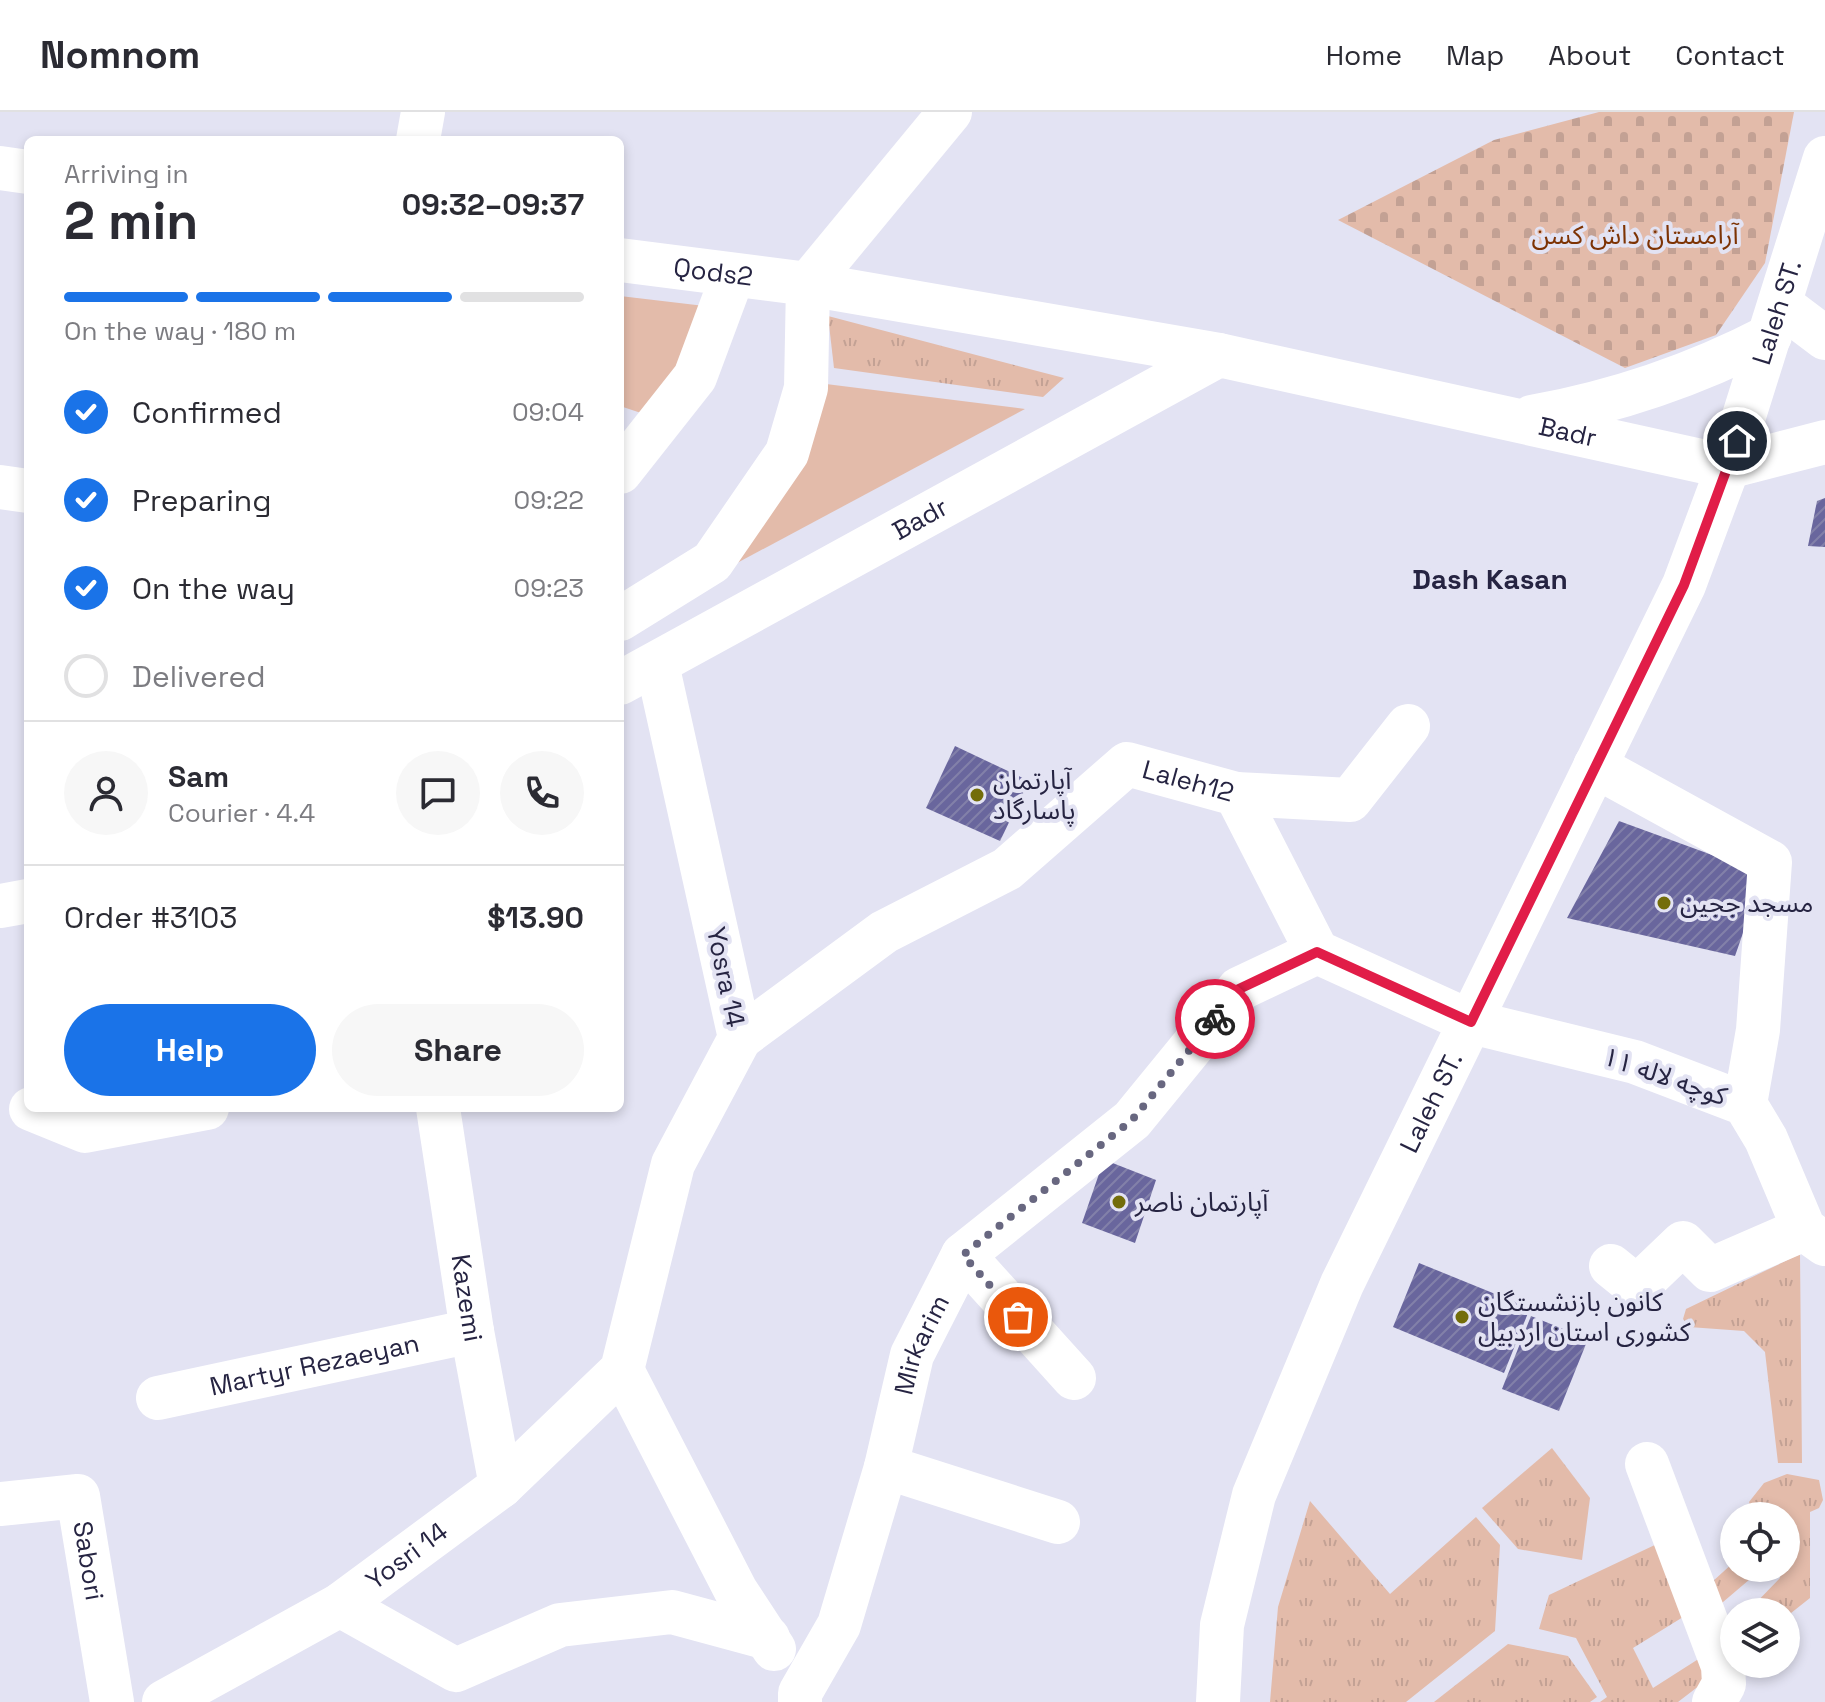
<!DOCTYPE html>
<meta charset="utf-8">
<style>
:root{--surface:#fff;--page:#f7f7f7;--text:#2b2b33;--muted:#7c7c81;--line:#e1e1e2;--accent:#1a73e8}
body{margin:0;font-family:"Space Grotesk","Noto Sans Arabic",sans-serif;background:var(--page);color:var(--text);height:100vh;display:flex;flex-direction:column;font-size:30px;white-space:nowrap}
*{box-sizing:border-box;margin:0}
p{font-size:26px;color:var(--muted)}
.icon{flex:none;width:44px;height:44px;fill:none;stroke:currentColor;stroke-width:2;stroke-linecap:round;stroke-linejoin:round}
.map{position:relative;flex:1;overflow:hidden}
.side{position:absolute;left:24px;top:24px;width:600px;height:976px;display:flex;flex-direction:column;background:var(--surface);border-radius:12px;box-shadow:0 4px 12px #0003}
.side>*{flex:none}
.controls{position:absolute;left:1720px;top:1390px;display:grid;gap:16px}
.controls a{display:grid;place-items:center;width:80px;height:80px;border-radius:50%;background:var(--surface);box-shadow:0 4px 12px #0003;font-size:40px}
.pin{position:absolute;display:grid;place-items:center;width:68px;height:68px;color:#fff;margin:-34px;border:4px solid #fff;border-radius:50%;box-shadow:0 2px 8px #0007}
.courier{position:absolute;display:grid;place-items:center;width:80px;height:80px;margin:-40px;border:6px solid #e11d48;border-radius:50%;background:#fff;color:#222;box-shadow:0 2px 10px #0007}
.summary em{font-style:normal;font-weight:800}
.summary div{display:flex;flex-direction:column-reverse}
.summary{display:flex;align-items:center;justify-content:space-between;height:136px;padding:0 40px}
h1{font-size:52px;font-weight:800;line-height:60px}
.bar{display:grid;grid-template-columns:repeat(4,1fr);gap:12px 8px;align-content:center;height:96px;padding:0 40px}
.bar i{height:10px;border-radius:6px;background:var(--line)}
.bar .current{background:var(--accent)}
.bar p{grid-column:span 4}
.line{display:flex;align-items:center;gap:20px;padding:0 40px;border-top:2px solid var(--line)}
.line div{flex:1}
.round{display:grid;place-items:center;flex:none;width:84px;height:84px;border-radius:42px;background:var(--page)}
ol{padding:0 40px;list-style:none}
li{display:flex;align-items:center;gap:24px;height:88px}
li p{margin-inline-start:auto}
li .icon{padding:8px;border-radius:50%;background:var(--accent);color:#fff;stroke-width:4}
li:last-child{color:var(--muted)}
li i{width:44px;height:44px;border:4px solid var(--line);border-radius:50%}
.primary-button{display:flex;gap:16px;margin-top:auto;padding:16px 40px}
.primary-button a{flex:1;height:92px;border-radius:48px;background:var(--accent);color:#fff;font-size:32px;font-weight:800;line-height:92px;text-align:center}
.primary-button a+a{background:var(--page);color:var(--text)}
header{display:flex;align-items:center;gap:48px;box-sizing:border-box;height:112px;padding:0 40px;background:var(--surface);border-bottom:2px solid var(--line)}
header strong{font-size:38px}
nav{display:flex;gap:44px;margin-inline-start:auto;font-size:28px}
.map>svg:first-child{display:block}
.grass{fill:#e3bbaa}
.cemetery{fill:url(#cemetery-stones)}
.park{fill:url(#park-tufts)}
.building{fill:url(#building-hatch)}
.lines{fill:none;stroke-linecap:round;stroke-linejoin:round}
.minor{stroke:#fff;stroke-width:44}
.done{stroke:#686780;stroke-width:8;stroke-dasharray:0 14.4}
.route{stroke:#e11d48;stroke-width:10}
.poi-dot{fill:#736d0a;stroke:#e3e3f3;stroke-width:3}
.labels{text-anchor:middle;stroke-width:8;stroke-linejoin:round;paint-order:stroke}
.park-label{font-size:26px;fill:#7d3304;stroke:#e3e3f3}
.street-label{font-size:26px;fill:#262442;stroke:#e3e3f3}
.poi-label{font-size:26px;fill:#262442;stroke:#e3e3f3;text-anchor:start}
.neighbourhood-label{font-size:28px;font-weight:bold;fill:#262442;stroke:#e3e3f3}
</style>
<header>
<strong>Nomnom</strong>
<nav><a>Home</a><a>Map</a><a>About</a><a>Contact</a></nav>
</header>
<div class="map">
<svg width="1825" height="1590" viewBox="0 0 1825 1590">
<defs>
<pattern id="cemetery-stones" width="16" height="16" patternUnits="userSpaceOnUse" patternTransform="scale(2)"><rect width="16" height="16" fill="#e3bbaa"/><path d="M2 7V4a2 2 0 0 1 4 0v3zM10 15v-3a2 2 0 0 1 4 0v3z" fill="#c3a194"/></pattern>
<pattern id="park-tufts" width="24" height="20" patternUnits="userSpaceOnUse" patternTransform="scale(2)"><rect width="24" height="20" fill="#e3bbaa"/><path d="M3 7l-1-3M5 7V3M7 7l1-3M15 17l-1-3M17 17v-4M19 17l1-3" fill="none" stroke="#c3a194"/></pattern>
<pattern id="building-hatch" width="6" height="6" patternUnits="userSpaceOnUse" patternTransform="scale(2)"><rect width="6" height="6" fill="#69669d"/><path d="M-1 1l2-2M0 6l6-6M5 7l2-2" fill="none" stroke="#8280a9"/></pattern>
</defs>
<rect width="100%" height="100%" fill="#e3e3f3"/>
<g class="grass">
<path d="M620,184L713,195L694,245L644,302L620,294Z"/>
<path d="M826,272L1025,297L724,458Z"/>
</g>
<path class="cemetery" d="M1599,0H1794L1765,151L1716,223L1625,256L1338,108L1494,28Z"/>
<g class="park">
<path d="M828,204L1064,266L1043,285L834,256Z"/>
<path d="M1800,1142L1802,1351H1778L1765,1240L1744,1219L1689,1215L1683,1207L1686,1197Z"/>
<path d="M1552,1336L1590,1386L1582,1448L1518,1437L1482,1396Z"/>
<path d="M1787,1362L1819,1368L1823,1388L1819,1396L1810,1400V1486L1786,1505V1500H1747L1780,1466L1781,1456H1786V1404H1754L1749,1390L1764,1371Z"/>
<path d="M1310,1389L1390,1482L1476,1405L1500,1433L1495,1519L1406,1590H1270L1278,1495Z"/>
<path d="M1659,1431L1696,1497L1633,1536L1653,1576L1700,1546L1717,1560L1678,1590H1600L1607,1585L1576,1526L1539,1517L1549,1483Z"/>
<path d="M1734,1450V1456H1763L1716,1496L1712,1470Z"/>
<path d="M1508,1532L1568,1544L1597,1585L1590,1590H1434Z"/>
</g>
<g class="building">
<path d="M1825,386V435L1808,434L1817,389Z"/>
<path d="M955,634L1029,669L1000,729L926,696Z"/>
<path d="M1619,709L1745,755L1759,775L1735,844L1567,806Z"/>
<path d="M1110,1050L1156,1068L1135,1131L1082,1111L1100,1059Z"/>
<path d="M1419,1151L1530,1196L1504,1261L1393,1215Z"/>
<path d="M1531,1204L1588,1227L1559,1299L1502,1277Z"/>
</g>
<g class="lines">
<g class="minor">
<path d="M418,28L423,0"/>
<path d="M0,56L28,60"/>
<path id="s1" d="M620,148L808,172L1219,243"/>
<path d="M808,172L950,0"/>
<path d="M1780,192L1825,226"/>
<path d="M1532,305C1615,290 1695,263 1770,224"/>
<path d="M620,360L695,265L733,163"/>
<path d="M0,375L28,379"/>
<path d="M620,507L712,450L787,341L806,276L808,172"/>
<path id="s2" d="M620,571L1219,243L1728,355L1825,330"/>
<path d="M1595,654L1770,750L1758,918L1745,992"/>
<path d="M1236,682L1350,688L1408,614"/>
<path d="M0,794L28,789"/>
<path id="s3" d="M740,926L884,820L1007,757L1127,652L1236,682L1317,840L1471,910L1635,950L1745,992L1766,1027L1804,1117L1825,1132"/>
<path id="s4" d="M438,996L472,1219L501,1374"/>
<path d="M31,997L85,1019L207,996"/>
<path d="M963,1143L1074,1266"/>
<path d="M1611,1154L1637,1175L1683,1131L1710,1158L1804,1117"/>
<path d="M622,1258L736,1479L774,1537"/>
<path id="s5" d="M158,1286L472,1219"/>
<path d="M1647,1352L1723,1554L1724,1572L1714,1590"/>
<path d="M886,1355L1058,1410"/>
<path id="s6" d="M0,1392L78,1384L112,1590"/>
<path d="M340,1493L456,1558L560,1513L672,1500L768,1526"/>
<path id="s7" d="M164,1590L340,1493L501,1374L622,1258L673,1052L740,926L657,552"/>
<path id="s8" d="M800,1590V1581L839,1513L886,1355L912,1243L963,1143L1132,1008L1239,877L1317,840"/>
<path id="s9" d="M1218,1590L1222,1513L1254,1383L1342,1172L1684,473L1728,355L1825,46"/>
</g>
</g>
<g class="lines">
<path class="done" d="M1018,1205L963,1143L1132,1008L1215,907"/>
<path class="route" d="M1215,907L1239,877L1317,840L1471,910L1684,473L1737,329"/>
</g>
<g class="poi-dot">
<circle cx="977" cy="683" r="8"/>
<circle cx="1664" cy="791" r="8"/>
<circle cx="1119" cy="1090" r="8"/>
<circle cx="1462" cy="1205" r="8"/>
</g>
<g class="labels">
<g class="park-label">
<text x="1635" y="132">آرامستان داش کسن</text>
</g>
<g class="street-label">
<text dy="9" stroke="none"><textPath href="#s1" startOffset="94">Qods2</textPath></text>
<text dy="9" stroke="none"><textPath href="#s9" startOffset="1506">Laleh ST.</textPath></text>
<text dy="9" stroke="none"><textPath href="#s2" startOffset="1040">Badr</textPath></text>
<text dy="9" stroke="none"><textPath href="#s2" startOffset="342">Badr</textPath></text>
<text dy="9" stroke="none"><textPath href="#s3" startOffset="540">Laleh12</textPath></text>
<text transform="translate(726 865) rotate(78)" y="9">Yosra 14</text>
<text transform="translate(1665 964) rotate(19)" y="9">کوچه لاله ۱۱</text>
<text dy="9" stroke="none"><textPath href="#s9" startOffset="642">Laleh ST.</textPath></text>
<text dy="9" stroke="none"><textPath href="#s4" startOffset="192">Kazemi</textPath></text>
<text dy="9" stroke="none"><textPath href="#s8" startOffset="380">Mirkarim</textPath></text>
<text dy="9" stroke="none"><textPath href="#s5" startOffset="160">Martyr Rezaeyan</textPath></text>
<text dy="9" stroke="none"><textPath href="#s7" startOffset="284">Yosri 14</textPath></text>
<text dy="9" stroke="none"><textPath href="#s6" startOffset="144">Sabori</textPath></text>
</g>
<g class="poi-label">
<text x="993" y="677">آپارتمان<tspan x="993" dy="30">پاسارگاد</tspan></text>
<text x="1680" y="800">مسجد ججین</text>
<text x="1135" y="1099">آپارتمان ناصر</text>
<text x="1478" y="1199">کانون بازنشستگان<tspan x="1478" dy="30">کشوری استان اردبیل</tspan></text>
</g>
<g class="neighbourhood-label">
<text x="1490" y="477">Dash Kasan</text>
</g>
</g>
</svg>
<div class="controls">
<a><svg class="icon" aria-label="locate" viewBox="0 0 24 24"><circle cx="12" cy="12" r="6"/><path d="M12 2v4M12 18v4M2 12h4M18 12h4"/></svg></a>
<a><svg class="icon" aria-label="layers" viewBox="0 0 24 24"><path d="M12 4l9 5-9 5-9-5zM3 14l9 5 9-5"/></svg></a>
</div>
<div class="pin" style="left:1018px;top:1205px;background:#ea580c"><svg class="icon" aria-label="bag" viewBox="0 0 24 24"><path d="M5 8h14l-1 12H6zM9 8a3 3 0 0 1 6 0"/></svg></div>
<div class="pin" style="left:1737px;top:329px;background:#1f2937"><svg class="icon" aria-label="home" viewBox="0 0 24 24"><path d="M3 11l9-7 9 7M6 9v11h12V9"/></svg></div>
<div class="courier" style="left:1215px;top:907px"><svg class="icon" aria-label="bike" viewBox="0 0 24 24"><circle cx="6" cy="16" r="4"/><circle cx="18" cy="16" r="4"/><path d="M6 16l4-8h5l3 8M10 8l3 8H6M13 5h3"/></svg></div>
<section class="side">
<div class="summary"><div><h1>2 min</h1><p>Arriving in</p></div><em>09:32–09:37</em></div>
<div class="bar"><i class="current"></i><i class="current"></i><i class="current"></i><i></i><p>On the way · 180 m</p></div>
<ol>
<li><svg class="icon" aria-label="check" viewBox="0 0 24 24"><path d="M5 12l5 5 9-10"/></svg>Confirmed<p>09:04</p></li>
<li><svg class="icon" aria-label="check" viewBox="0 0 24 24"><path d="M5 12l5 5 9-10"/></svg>Preparing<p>09:22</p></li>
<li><svg class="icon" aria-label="check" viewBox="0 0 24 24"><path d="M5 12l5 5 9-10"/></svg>On the way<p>09:23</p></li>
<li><i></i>Delivered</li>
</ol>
<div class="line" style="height:144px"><a class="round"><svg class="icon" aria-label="person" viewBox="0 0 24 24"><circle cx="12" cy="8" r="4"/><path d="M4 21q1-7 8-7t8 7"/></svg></a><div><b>Sam</b><p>Courier · 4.4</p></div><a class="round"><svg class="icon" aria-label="chat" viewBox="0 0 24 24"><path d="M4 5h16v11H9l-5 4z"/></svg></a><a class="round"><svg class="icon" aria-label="phone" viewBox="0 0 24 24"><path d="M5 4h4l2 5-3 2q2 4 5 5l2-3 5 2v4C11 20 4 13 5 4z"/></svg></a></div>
<div class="line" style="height:104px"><div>Order #3103</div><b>$13.90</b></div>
<div class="primary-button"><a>Help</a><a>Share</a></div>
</section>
</div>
